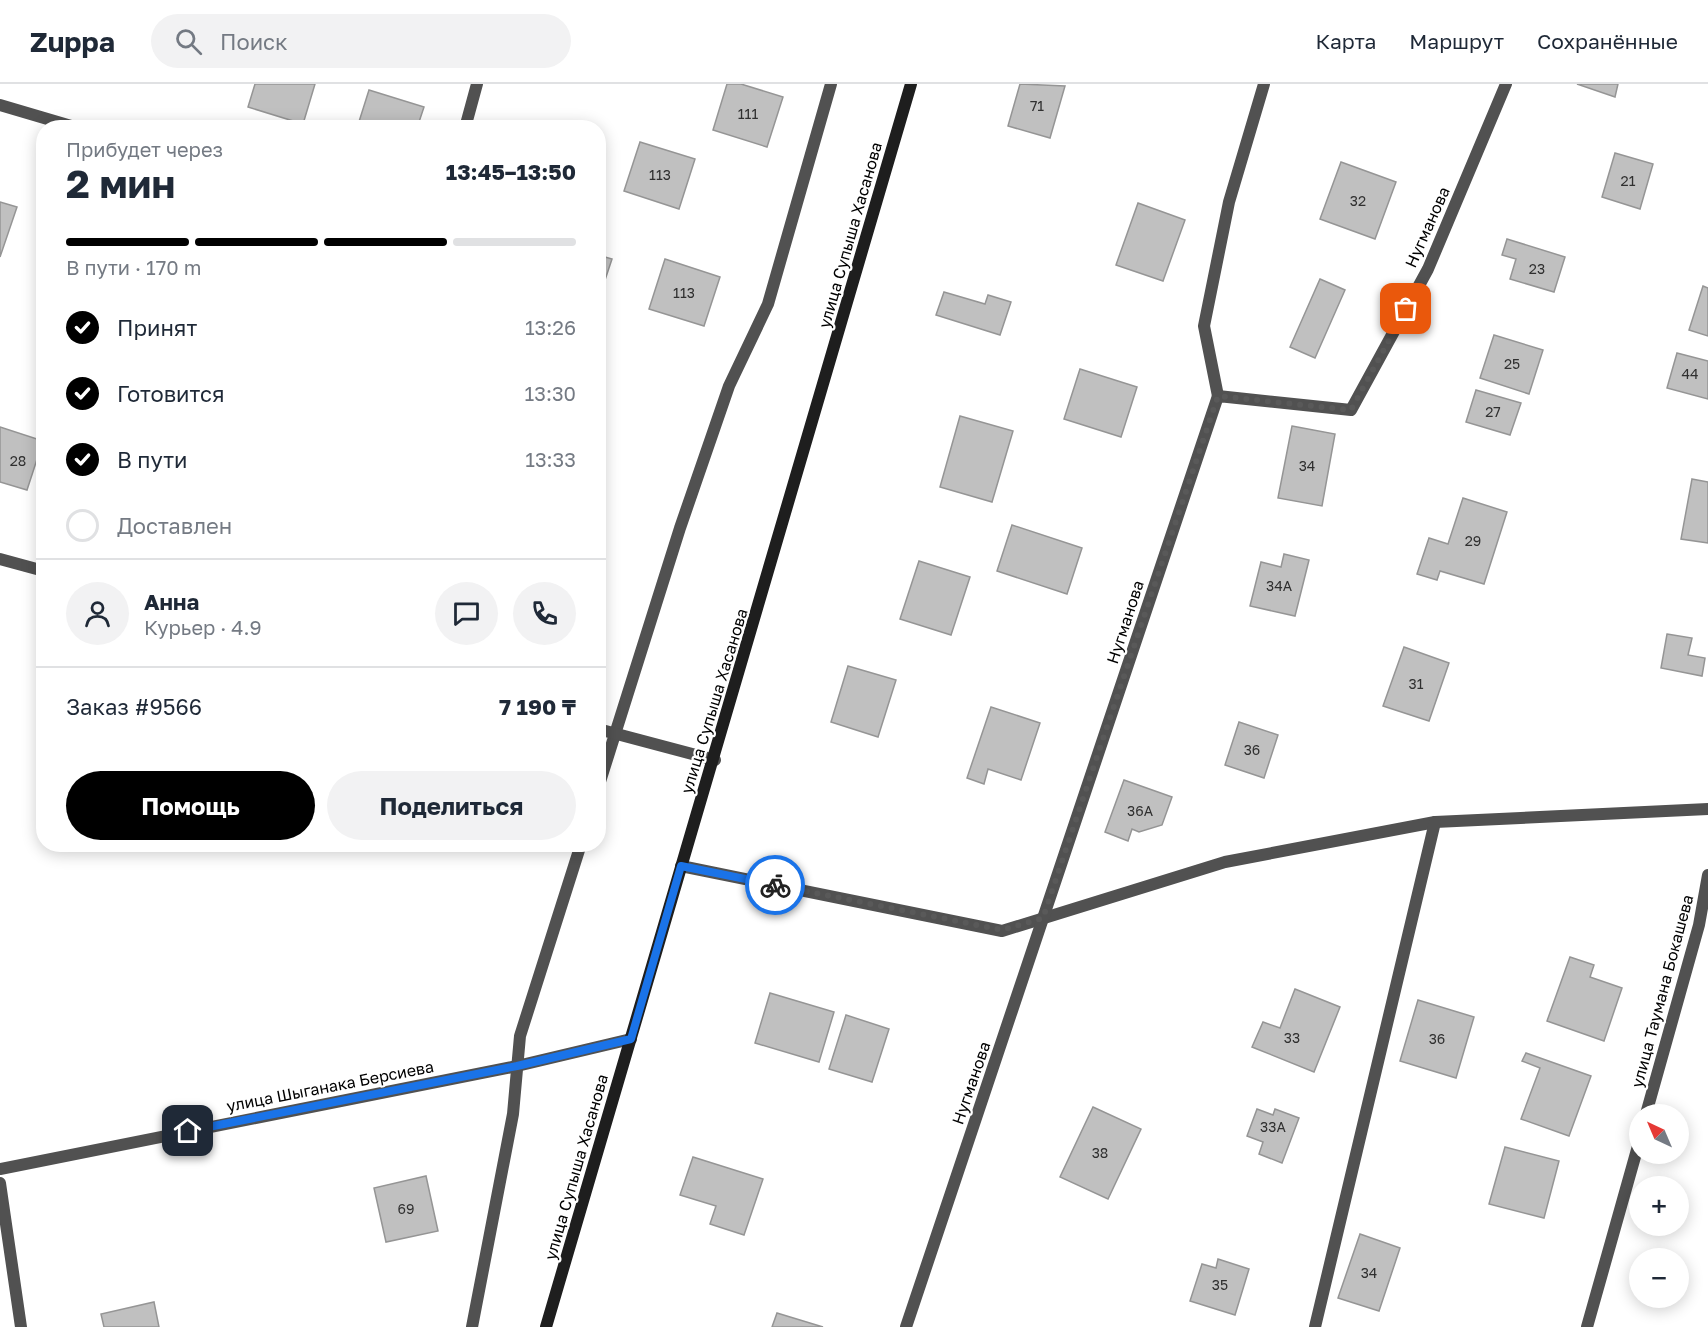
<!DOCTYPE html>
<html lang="ru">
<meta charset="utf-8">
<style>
:root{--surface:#fff;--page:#f2f2f3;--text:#1f2937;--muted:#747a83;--line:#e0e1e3;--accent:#000}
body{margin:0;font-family:"Golos Text",sans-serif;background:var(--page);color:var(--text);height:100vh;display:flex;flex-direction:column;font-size:22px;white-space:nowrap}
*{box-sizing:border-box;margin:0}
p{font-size:20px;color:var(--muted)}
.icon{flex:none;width:33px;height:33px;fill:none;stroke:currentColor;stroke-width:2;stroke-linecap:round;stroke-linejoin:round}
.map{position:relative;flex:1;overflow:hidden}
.drawer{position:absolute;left:36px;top:36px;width:570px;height:732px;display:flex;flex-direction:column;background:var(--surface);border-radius:24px;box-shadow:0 3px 15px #0003}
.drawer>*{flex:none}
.needle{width:39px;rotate:316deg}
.controls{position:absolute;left:1629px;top:1020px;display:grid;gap:12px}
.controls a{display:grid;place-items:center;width:60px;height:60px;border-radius:50%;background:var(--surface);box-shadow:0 3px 15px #0003;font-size:30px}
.pin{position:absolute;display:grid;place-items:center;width:51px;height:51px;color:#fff;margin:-26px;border-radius:12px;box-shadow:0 3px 9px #0006}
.courier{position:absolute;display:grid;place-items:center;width:60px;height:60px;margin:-30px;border:4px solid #1a73e8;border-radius:50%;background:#fff;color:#222;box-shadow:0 2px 8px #0007}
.summary em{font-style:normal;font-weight:700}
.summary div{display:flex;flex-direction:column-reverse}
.summary{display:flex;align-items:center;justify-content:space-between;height:102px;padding:0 30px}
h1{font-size:39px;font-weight:700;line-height:45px}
.bar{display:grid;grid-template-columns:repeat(4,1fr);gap:9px 6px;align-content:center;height:72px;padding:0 30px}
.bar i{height:8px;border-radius:4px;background:var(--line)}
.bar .active{background:var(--accent)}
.bar p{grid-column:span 4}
.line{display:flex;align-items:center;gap:15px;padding:0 30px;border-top:2px solid var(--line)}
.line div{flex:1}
.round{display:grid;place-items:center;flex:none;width:63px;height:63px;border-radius:32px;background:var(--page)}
ol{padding:0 30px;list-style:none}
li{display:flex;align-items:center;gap:18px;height:66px}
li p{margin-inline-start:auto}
li .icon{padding:6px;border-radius:50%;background:var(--accent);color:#fff;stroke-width:4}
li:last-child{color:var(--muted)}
li i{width:33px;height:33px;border:3px solid var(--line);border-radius:50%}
.button{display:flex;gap:12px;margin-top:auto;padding:12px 30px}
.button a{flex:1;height:69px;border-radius:36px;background:var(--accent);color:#fff;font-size:24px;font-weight:700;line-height:69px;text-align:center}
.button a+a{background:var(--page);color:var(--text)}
header{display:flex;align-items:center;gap:36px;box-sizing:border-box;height:84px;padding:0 30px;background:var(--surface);border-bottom:2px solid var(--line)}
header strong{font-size:28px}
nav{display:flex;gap:33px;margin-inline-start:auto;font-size:21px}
.search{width:420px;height:54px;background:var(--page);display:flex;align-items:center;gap:15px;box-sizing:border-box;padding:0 21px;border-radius:33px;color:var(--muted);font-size:22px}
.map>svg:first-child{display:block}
.building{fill:#c0c0c0;stroke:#959595;stroke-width:1.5}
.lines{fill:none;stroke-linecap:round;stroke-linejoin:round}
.lane{stroke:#515151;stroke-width:12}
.street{stroke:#515151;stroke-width:12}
.secondary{stroke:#1e1e1e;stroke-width:12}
.done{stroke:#595959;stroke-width:6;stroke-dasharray:0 10.8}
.route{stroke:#1a73e8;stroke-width:8}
.labels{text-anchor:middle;stroke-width:4.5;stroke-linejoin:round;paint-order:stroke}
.number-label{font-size:14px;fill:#303030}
.street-label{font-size:16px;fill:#000;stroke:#fff}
</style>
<header>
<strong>Zuppa</strong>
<div class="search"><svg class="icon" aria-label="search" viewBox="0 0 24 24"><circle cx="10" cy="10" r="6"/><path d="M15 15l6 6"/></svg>Поиск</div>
<nav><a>Карта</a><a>Маршрут</a><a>Сохранённые</a></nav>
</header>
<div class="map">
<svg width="1708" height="1243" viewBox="0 0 1708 1243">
<rect width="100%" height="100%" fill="#fff"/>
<g class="building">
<path d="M255,0H315L303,40L248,23Z"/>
<path d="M727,0H741L783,13L767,63L713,46Z"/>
<path d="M1020,0L1065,2L1050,54L1008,42Z"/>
<path d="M1577,0H1618L1615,13Z"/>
<path d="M369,6L424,23L417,44H357Z"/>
<path d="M640,58L695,75L679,125L624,107Z"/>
<path d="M1615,69L1653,80L1640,125L1602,113Z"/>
<path d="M1341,78L1396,98L1375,155L1320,135Z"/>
<path d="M0,118L17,123L0,173Z"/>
<path d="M1138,119L1185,136L1163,197L1116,181Z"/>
<path d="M1507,155L1565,173L1554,208L1510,195L1516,175L1502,171Z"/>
<path d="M598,171L612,175L598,217Z"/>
<path d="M665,175L720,193L704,242L649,225Z"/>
<path d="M1320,195L1345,206L1315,274L1290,263Z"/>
<path d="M1703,202L1708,204V252L1689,246Z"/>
<path d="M944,208L985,220L988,211L1011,218L1000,251L936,231Z"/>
<path d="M1494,251L1543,266L1529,310L1480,294Z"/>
<path d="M1677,269L1708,277V315L1667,304Z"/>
<path d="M1080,285L1137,303L1121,353L1064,335Z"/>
<path d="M1476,306L1521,319L1510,351L1466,338Z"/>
<path d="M960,332L1013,347L992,418L940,403Z"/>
<path d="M1292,342L1335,350L1322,422L1278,414Z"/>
<path d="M0,343L43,357L27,406L0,398Z"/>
<path d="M1692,395L1708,398V459L1681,455Z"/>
<path d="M1463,414L1507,428L1484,500L1440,487L1437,496L1417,490L1429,454L1448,460Z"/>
<path d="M1012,441L1082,464L1067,510L997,487Z"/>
<path d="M1284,470L1309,476L1295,532L1250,522L1261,478L1281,483Z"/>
<path d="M919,477L970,493L951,551L900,535Z"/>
<path d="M1667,550L1692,554L1688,571L1705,574L1702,592L1661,584Z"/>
<path d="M1404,563L1449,579L1429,637L1383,622Z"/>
<path d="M848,582L896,596L878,653L831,638Z"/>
<path d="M991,623L1040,639L1021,696L988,685L984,700L967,694Z"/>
<path d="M1239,638L1278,651L1264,694L1225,681Z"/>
<path d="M1124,696L1172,713L1162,741L1139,748L1132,745L1128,757L1105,748Z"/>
<path d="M1570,873L1594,881L1590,893L1622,904L1604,957L1547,937Z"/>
<path d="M1295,905L1340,923L1314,988L1252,963L1263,938L1280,944Z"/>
<path d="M770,909L834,928L819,978L755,959Z"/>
<path d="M1418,916L1474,933L1456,994L1400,977Z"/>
<path d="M846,931L889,945L872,998L829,985Z"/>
<path d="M1526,969L1591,992L1569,1052L1521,1035L1540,984L1522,977Z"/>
<path d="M1093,1023L1141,1045L1108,1115L1060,1093Z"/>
<path d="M1257,1025L1273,1031L1275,1025L1299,1034L1282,1079L1259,1070L1263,1058L1247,1052Z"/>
<path d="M1505,1063L1559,1077L1544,1134L1489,1120Z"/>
<path d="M693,1073L763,1095L744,1151L710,1140L716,1122L680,1111Z"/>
<path d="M426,1092L438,1147L386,1158L374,1104Z"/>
<path d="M1360,1150L1400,1164L1379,1227L1338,1214Z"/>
<path d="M1218,1175L1249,1185L1235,1231L1190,1217L1202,1180L1216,1184Z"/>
<path d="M154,1218L159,1243H104L101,1230Z"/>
<path d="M777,1229L823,1243H772Z"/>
</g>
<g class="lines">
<g class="lane">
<path d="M1218,312L1204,242L1229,118L1264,0"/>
<path d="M598,704L680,444L729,302L768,220L831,0"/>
<path d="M472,1243L513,1030L520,952L581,760"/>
</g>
<g class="street">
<path d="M0,21L78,44"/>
<path d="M465,44L477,0"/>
<path d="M0,475L44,487"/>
<path d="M598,645L715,676"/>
<path d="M681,782L1002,847L1225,778L1435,738L1708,725"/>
<path d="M1646,1030L1699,841L1708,791"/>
<path d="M0,1085L517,982L631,955"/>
<path d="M0,1099L21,1243"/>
<path d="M906,1243L1218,312L1351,326L1428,185L1506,0"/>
<path d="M1315,1243L1435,738"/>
<path d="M1587,1243L1640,1055"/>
</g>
<path class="secondary" d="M546,1243L911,0"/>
</g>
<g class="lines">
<path class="done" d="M775,801L1002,846L1043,834L1218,312L1351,326L1406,225"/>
<path class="route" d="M188,1047L517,982L631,955L681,782L775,801"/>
</g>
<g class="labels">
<g class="number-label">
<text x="1037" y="27">71</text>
<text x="748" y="35">111</text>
<text x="660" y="96">113</text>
<text x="1628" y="102">21</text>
<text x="1358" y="122">32</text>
<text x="1537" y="190">23</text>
<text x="684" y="214">113</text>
<text x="1512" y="285">25</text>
<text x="1690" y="295">44</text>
<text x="1493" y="333">27</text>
<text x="18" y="382">28</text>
<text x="1307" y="387">34</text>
<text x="1473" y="462">29</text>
<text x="1279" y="507">34А</text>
<text x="1416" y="605">31</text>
<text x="1252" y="671">36</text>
<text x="1140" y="732">36А</text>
<text x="1292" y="959">33</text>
<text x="1437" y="960">36</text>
<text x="1273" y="1048">33А</text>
<text x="1100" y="1074">38</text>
<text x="406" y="1130">69</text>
<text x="1369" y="1194">34</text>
<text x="1220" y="1206">35</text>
</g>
<g class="street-label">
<text transform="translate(1427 143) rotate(-66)" y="6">Нугманова</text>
<text transform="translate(850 151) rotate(-74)" y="6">улица Супыша Хасанова</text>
<text transform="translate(1125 538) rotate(-72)" y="6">Нугманова</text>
<text transform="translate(714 617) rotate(-73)" y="6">улица Супыша Хасанова</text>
<text transform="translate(1662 907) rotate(-75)" y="6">улица Таумана Бокашева</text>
<text transform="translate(971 999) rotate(-71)" y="6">Нугманова</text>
<text transform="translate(330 1002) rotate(-11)" y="6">улица Шыганака Берсиева</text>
<text transform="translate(576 1083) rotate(-74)" y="6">улица Супыша Хасанова</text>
</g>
</g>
</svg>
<div class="controls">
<a><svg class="needle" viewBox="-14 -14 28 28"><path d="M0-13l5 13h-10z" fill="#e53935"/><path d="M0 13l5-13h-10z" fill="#747a83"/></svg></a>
<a>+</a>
<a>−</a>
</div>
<div class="pin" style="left:1406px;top:225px;background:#ea580c"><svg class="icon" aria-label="bag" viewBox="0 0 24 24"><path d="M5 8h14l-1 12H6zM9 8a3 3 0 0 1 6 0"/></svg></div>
<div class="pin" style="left:188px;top:1047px;background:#1f2937"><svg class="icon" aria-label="home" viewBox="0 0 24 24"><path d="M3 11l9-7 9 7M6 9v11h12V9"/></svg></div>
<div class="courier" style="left:775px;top:801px"><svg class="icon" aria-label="bike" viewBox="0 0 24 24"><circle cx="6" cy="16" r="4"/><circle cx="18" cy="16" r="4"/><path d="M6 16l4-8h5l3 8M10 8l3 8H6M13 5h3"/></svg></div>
<section class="drawer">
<div class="summary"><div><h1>2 мин</h1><p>Прибудет через</p></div><em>13:45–13:50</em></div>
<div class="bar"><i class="active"></i><i class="active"></i><i class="active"></i><i></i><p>В пути · 170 m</p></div>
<ol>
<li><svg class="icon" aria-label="check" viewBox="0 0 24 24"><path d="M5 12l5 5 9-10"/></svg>Принят<p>13:26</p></li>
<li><svg class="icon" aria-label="check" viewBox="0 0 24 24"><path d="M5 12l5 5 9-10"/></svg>Готовится<p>13:30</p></li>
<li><svg class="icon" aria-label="check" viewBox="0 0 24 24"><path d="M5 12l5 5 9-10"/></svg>В пути<p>13:33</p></li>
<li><i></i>Доставлен</li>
</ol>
<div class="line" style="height:108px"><a class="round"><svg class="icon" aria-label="person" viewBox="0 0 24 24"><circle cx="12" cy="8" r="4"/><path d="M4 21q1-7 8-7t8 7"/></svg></a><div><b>Анна</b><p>Курьер · 4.9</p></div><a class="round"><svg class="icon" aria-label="chat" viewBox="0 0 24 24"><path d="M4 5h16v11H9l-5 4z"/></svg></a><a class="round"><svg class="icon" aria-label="phone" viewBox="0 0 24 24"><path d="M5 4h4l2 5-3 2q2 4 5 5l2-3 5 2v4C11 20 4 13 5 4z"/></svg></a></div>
<div class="line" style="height:78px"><div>Заказ #9566</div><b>7 190 ₸</b></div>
<div class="button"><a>Помощь</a><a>Поделиться</a></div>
</section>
</div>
